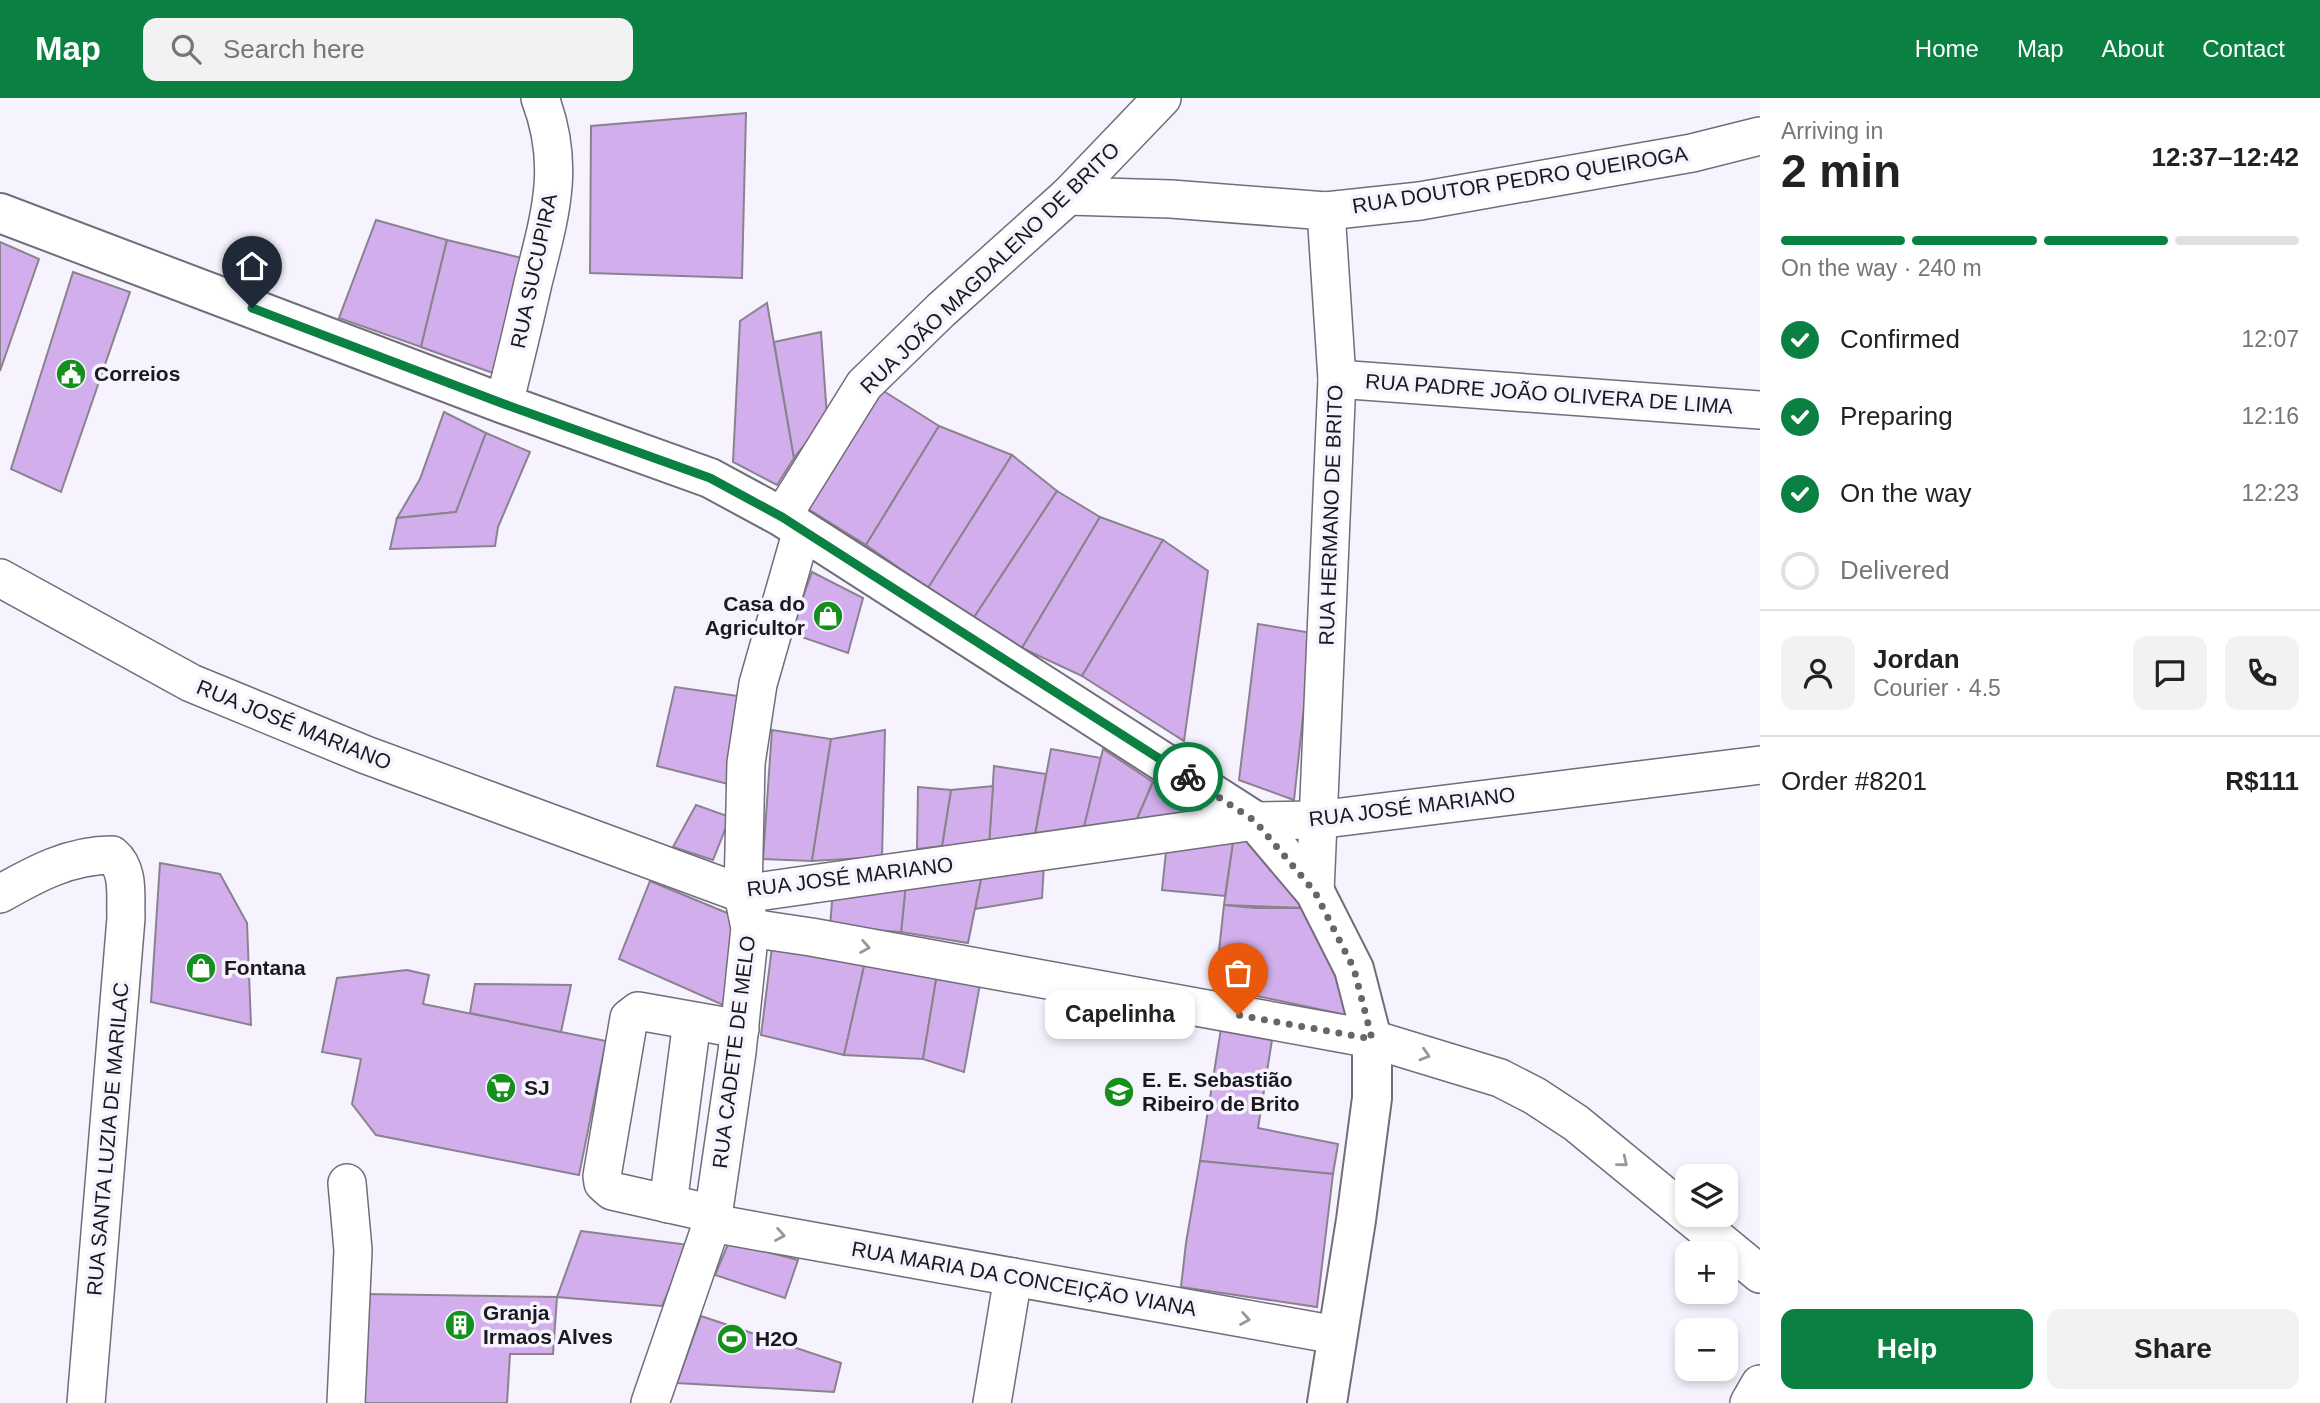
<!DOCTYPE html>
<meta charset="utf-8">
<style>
:root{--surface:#fff;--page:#f2f2f2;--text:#222;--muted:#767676;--line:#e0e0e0;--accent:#0b8043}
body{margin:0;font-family:Helvetica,sans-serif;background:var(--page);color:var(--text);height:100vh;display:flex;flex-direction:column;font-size:26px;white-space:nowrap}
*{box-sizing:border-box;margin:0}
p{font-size:23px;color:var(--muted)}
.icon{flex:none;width:38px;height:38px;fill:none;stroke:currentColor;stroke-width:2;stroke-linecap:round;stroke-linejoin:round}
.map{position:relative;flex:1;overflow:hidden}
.side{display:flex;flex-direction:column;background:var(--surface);width:560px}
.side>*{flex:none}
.controls{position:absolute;left:1675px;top:1066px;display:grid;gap:14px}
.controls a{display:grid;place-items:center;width:63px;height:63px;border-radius:14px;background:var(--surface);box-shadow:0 4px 10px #0003;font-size:35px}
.pin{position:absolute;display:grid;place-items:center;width:60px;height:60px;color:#fff;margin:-72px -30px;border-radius:50% 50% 50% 0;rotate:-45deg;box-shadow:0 0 7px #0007}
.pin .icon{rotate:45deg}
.courier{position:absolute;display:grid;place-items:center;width:70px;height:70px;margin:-35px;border:5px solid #0b8043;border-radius:50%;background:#fff;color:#222;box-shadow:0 2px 9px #0007}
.bubble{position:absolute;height:49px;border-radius:14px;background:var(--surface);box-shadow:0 4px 10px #0003;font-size:23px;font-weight:700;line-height:49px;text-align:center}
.headline em{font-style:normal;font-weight:700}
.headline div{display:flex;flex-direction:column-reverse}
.headline{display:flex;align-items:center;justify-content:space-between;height:119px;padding:0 21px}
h1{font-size:46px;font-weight:700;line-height:52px}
.bar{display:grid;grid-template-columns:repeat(4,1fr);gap:10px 7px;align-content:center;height:84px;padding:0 21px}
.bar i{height:9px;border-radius:5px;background:var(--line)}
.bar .active{background:var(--accent)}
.bar p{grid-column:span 4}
.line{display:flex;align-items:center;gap:18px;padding:0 21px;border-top:2px solid var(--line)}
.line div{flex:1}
.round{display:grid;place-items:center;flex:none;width:74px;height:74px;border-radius:14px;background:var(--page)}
ol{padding:0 21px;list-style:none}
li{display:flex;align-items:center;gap:21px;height:77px}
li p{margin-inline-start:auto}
li .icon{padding:7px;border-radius:50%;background:var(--accent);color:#fff;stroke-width:4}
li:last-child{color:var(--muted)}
li i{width:38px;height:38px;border:4px solid var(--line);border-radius:50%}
.action{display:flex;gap:14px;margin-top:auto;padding:14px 21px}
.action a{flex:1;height:80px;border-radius:14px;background:var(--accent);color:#fff;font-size:28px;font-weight:700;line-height:80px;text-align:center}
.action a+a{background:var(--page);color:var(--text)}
header{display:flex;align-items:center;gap:42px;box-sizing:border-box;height:98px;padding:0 35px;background:var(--accent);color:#fff}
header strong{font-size:33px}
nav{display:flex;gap:38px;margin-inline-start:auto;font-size:24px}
.search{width:490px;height:63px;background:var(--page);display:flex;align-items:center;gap:18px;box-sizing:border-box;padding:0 24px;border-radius:14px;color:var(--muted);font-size:26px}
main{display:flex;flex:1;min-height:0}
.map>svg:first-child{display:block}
.building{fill:#d2afec;stroke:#8a838f;stroke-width:2}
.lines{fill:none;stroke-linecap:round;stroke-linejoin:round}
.minor-casing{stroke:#716d7a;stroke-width:40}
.major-casing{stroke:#716d7a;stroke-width:42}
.minor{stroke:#fff;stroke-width:37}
.major{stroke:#fff;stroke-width:38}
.oneway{stroke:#98989a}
.done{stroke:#67656c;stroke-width:7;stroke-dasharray:0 12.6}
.route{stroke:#0b8043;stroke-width:9}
.labels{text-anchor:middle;stroke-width:7;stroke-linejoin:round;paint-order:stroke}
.street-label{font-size:21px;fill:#1a191e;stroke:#f6f3fe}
.poi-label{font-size:21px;font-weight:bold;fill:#1a191e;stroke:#f6f3fe;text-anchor:start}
</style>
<header>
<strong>Map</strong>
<div class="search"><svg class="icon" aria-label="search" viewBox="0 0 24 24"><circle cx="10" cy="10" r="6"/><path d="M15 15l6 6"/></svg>Search here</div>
<nav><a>Home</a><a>Map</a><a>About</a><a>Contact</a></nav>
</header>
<main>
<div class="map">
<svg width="1760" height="1305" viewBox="0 0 1760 1305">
<rect width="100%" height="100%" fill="#f6f3fe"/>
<g class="building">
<path d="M746,15L742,180L590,175L591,28Z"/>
<path d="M376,122L447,142L421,249L339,220Z"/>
<path d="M447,142L526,161L501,278L421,249Z"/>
<path d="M0,144L39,161L0,273Z"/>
<path d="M73,174L130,194L61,394L11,371Z"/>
<path d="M767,205L794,360L777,387L733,364L740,223Z"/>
<path d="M821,234L827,319L794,360L774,244Z"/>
<path d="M882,292L939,328L866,447L800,406Z"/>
<path d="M444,314L486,335L456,414L397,420L420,381Z"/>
<path d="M939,328L1012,357L928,490L866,447Z"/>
<path d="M486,335L530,354L498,429L495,448L390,451L397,420L456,414Z"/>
<path d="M1012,357L1057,393L973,521L928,490Z"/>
<path d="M1057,393L1100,419L1022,550L973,521Z"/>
<path d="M1100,419L1163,442L1082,578L1022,550Z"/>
<path d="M1163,442L1208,473L1184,643L1082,578Z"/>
<path d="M812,474L863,500L848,555L790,535Z"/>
<path d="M1258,526L1312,535L1294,702L1239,682Z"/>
<path d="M675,589L745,599L732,687L657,668Z"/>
<path d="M772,632L831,641L812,763L763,761Z"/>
<path d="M885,632L882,759L812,763L831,641Z"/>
<path d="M1051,651L1101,660L1084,729L1035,736Z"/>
<path d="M1103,651L1153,684L1136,723L1084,729Z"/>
<path d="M994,668L1046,676L1035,736L989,747Z"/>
<path d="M1153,684L1200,717L1136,723Z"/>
<path d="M993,688L989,747L942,748L951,692Z"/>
<path d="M918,689L951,692L942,748L917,751Z"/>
<path d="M696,707L730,719L713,762L673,749Z"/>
<path d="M1259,740L1308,810L1224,807L1233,744Z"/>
<path d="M1167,744H1233L1225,798L1162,792Z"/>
<path d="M160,765L220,776L247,825L251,927L151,904Z"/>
<path d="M1044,766L1042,800L975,811L982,776Z"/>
<path d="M982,776L968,845L901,834L906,785Z"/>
<path d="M650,783L732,817L730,910L619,861Z"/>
<path d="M906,785L901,834L830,829L833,791Z"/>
<path d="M1224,807L1255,810H1308L1330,846L1351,918L1215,889Z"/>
<path d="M772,849L865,864L844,957L761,937Z"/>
<path d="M865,864L937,876L923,961L844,957Z"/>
<path d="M407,872L429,877L423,906L606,943L579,1077L376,1037L352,1006L361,961L322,954L337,880Z"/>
<path d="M937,876L980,886L964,974L923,961Z"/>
<path d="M475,886L571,887L561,934L470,915Z"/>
<path d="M1222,924L1272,942L1258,1030L1338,1046L1333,1076L1200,1063Z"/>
<path d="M1200,1063L1333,1076L1317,1209L1181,1189L1186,1145Z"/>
<path d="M581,1133L689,1147L662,1208L557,1199Z"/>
<path d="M729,1144L798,1162L785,1200L715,1177Z"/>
<path d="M366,1196L557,1199L553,1256H510L507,1305H363Z"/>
<path d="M701,1218L841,1265L834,1294L677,1285Z"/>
</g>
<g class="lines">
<g class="minor-casing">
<g id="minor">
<path d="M1068,98L1171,101L1326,113L1420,103L1692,55L1760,38"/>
<path d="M1337,281L1760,312"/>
<path d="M504,306C514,266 524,225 533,185C550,117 566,68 540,0"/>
<path d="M782,419L864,287L941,212L1068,98L1162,0"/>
<path d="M0,480L191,585L366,657L743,796L1255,723L1317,722L1760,667"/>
<path d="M1315,794L1337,281L1326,113"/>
<path d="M0,796C35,776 70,757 112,757C130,772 125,798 126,820L86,1305"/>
<path d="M750,830L811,839L1372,941L1500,980L1535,998L1576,1025L1687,1116"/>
<path d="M668,1106L692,923"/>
<path d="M714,1116L612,1093L603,1085L602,1078L629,920L638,913L740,931"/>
<path d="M1687,1116L1760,1176"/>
<path d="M712,1125L1336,1237"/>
<path d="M346,1305L353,1152L347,1085"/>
<path d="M650,1305L712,1125L737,954L750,830L743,796L746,665L758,586L802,432"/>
<path d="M992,1305L1013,1179"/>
<path d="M1749,1305L1760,1286"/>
</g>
</g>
<g class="major-casing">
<path id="major" d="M0,115L504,306L710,380L782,419L1255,723L1315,794L1354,871L1372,941V1000L1356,1122L1327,1305"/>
</g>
<use href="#minor" class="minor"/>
<use href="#major" class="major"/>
</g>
<defs><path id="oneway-chevron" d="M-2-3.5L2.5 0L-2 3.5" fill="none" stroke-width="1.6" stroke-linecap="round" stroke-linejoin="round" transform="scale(1.75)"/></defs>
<g class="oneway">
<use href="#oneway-chevron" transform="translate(865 849) rotate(10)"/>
<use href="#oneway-chevron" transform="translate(1425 957) rotate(17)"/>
<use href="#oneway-chevron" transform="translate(1623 1064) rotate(39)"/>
<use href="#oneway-chevron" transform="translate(780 1137) rotate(10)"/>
<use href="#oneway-chevron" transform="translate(1245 1221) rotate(10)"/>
</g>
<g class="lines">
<path class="done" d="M1188,679L1255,723L1315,794L1354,871L1372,941L1238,917"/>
<path class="route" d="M252,210L504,306L710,380L782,419L1188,679"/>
</g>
<defs>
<g id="civic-disc" transform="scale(1.575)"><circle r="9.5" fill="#15901d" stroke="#f6f3fe"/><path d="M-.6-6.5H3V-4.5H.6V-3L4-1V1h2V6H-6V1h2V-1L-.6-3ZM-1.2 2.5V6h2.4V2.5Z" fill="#fff"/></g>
<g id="shop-disc" transform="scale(1.575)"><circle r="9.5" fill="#15901d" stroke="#f6f3fe"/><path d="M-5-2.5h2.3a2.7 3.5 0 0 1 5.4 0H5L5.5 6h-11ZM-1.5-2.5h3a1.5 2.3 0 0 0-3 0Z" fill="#fff"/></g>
<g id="supermarket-disc" transform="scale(1.575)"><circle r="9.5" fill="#15901d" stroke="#f6f3fe"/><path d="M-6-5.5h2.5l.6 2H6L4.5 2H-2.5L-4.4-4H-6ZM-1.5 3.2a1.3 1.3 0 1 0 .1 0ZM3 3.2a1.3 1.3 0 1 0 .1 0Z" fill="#fff"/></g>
<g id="school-disc" transform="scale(1.575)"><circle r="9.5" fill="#15901d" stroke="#f6f3fe"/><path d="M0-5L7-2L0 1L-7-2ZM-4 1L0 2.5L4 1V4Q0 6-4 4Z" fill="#fff"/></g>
<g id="building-disc" transform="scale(1.575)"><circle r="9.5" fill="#15901d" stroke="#f6f3fe"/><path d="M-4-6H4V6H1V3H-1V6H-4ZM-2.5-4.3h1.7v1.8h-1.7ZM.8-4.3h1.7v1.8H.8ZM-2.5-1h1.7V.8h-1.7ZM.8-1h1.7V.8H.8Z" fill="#fff"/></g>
<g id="stadium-disc" transform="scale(1.575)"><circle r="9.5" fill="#15901d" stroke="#f6f3fe"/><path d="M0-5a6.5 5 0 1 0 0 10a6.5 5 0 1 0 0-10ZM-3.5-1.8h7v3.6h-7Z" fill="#fff"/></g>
</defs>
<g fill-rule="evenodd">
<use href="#civic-disc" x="71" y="276"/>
<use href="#shop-disc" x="828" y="518"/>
<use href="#shop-disc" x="201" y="870"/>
<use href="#supermarket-disc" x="501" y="990"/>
<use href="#school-disc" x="1119" y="994"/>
<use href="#building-disc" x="460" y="1227"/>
<use href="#stadium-disc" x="732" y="1241"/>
</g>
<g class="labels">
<g class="street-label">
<text transform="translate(1520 82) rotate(-9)" y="7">RUA DOUTOR PEDRO QUEIROGA</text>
<text transform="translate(990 170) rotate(-44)" y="7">RUA JOÃO MAGDALENO DE BRITO</text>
<text transform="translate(534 173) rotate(-78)" y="7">RUA SUCUPIRA</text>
<text transform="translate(1549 296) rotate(4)" y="7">RUA PADRE JOÃO OLIVERA DE LIMA</text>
<text transform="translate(1331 417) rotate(-88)" y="7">RUA HERMANO DE BRITO</text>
<text transform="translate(294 627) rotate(22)" y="7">RUA JOSÉ MARIANO</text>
<text transform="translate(1412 709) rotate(-7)" y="7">RUA JOSÉ MARIANO</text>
<text transform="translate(850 779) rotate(-7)" y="7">RUA JOSÉ MARIANO</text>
<text transform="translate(734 954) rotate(-83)" y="7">RUA CADETE DE MELO</text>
<text transform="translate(108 1041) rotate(-85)" y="7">RUA SANTA LUZIA DE MARILAC</text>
<text transform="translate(1024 1181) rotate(10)" y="7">RUA MARIA DA CONCEIÇÃO VIANA</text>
</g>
<g class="poi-label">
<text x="94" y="283">Correios</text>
<text x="805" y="513" text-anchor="end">Casa do<tspan x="805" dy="24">Agricultor</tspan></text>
<text x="224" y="877">Fontana</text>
<text x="1142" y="989">E. E. Sebastião<tspan x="1142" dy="24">Ribeiro de Brito</tspan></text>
<text x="524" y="997">SJ</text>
<text x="483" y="1222">Granja<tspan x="483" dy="24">Irmaos Alves</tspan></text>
<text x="755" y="1248">H2O</text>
</g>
</g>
</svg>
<div class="controls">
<a><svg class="icon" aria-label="layers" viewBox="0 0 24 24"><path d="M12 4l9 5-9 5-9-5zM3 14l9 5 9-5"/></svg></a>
<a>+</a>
<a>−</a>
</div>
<div class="pin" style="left:1238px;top:917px;background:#ea580c"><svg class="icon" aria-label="bag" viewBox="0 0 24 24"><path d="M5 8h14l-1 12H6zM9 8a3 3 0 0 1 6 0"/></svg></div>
<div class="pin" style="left:252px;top:210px;background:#1f2937"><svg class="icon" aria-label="home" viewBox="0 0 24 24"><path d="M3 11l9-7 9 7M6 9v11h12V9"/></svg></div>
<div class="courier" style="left:1188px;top:679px"><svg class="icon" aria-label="bike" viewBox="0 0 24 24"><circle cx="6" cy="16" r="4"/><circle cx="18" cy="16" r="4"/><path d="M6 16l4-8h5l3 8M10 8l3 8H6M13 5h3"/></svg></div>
<div class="bubble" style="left:1045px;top:892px;width:150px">Capelinha</div>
</div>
<section class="side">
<div class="headline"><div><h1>2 min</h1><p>Arriving in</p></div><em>12:37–12:42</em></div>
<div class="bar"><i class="active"></i><i class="active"></i><i class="active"></i><i></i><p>On the way · 240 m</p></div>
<ol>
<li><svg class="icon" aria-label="check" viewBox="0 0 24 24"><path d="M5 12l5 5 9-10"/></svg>Confirmed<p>12:07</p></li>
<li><svg class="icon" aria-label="check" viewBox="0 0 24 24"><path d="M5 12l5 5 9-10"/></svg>Preparing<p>12:16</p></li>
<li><svg class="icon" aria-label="check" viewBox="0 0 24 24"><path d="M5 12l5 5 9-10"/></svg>On the way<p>12:23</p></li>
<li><i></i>Delivered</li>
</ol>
<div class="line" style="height:126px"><a class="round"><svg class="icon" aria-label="person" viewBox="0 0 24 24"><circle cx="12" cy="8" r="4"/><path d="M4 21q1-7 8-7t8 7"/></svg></a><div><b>Jordan</b><p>Courier · 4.5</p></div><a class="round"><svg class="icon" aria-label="chat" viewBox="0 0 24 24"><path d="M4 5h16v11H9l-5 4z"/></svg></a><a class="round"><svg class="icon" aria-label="phone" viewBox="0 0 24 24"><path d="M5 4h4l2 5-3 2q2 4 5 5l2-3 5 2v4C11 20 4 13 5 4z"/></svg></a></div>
<div class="line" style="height:91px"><div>Order #8201</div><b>R$111</b></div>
<div class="action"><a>Help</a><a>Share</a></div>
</section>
</main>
